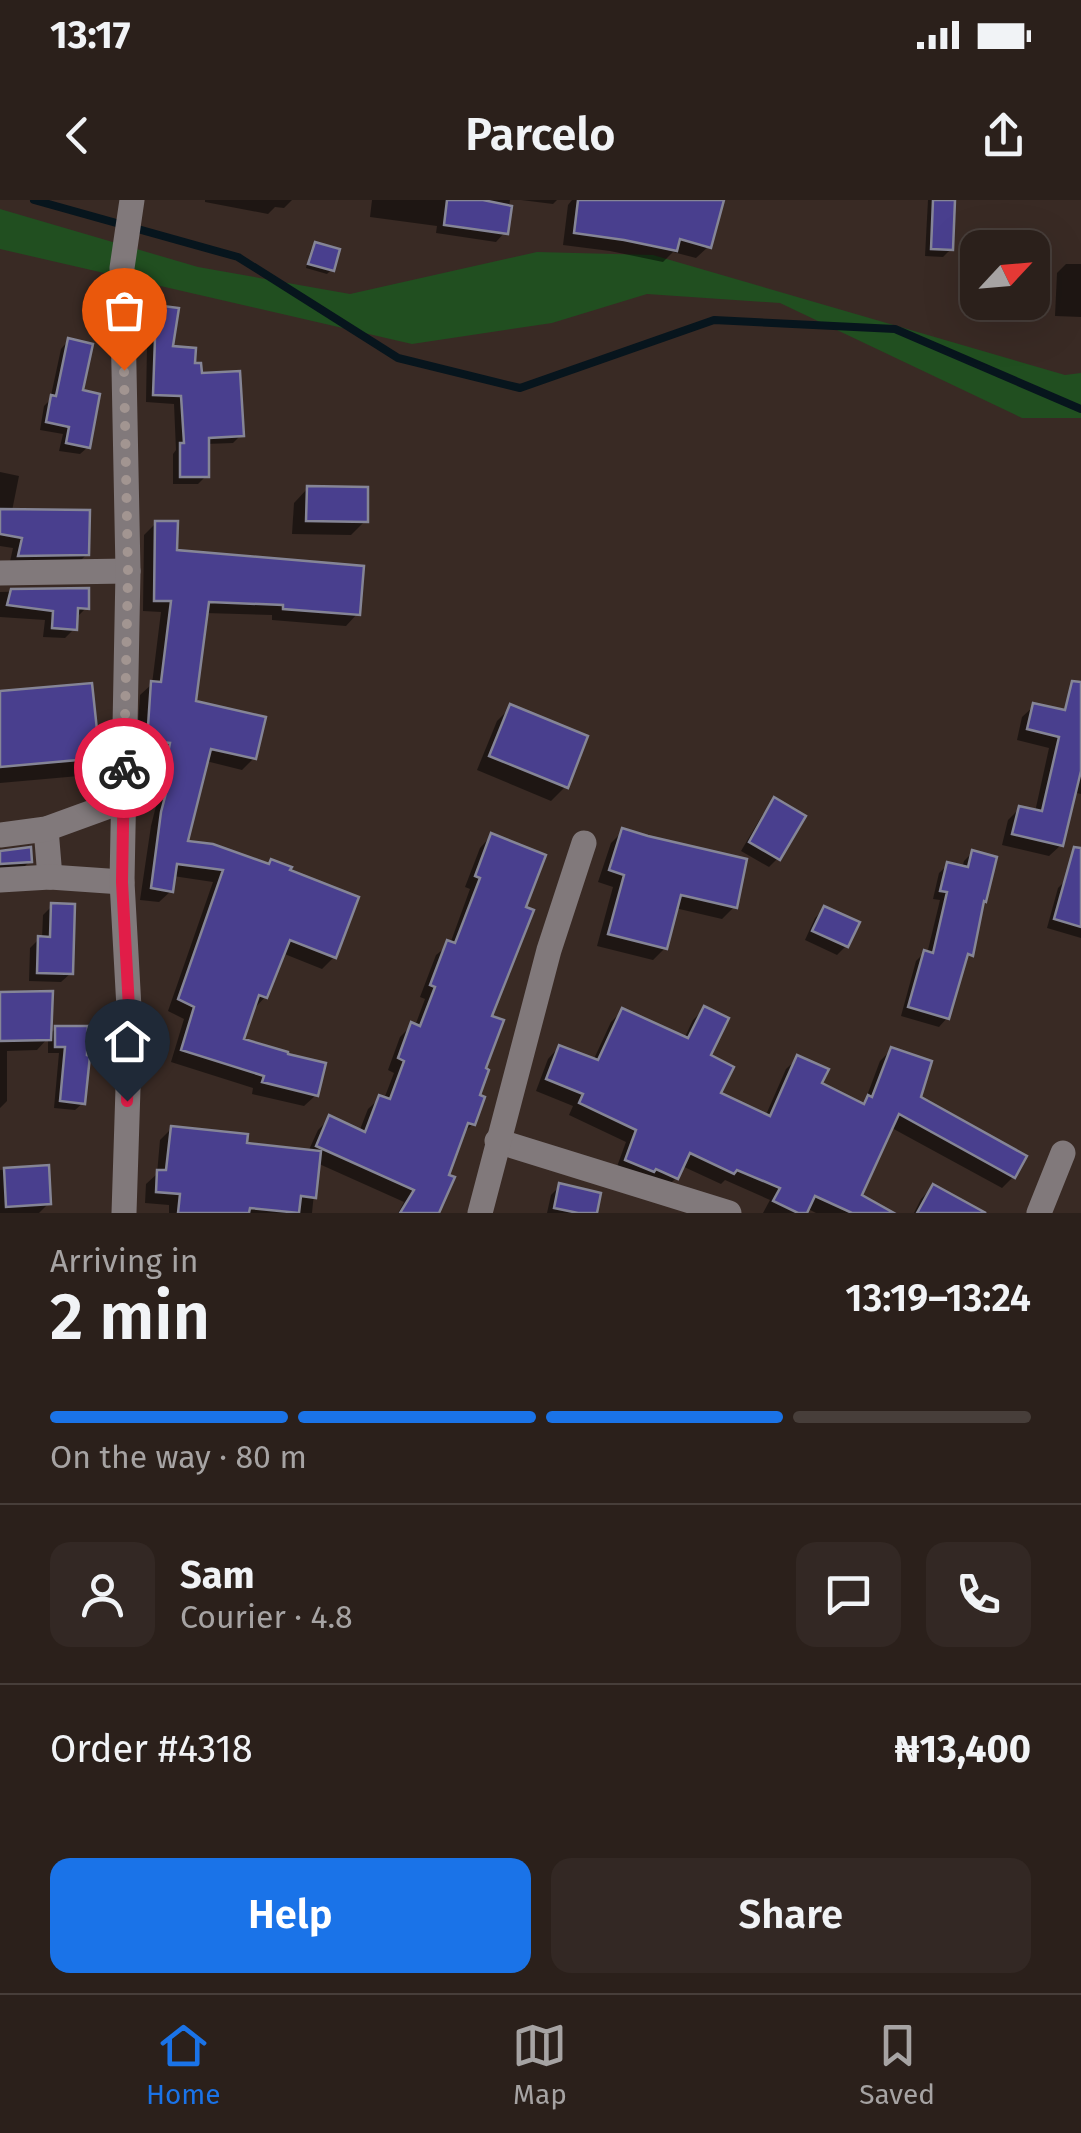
<!DOCTYPE html>
<meta charset="utf-8">
<style>
:root{--surface:#2b201b;--page:#332824;--text:#f1f3f6;--muted:#a6a3a3;--line:#473e3a;--accent:#1a73e8}
body{margin:0;font-family:"Fira Sans",sans-serif;background:var(--page);color:var(--text);height:100vh;display:flex;flex-direction:column;font-size:38px;white-space:nowrap}
*{box-sizing:border-box;margin:0}
p{font-size:32px;color:var(--muted)}
.icon{flex:none;width:55px;height:55px;fill:none;stroke:currentColor;stroke-width:2;stroke-linecap:round;stroke-linejoin:round}
.map{position:relative;height:1013px;overflow:hidden}
.drawer{display:flex;flex-direction:column;background:var(--surface);flex:1}
.drawer>*{flex:none}
.needle{width:65px;rotate:64deg}
.controls{position:absolute;left:960px;top:30px;display:grid;gap:20px}
.controls a{display:grid;place-items:center;width:90px;height:90px;border-radius:20px;background:var(--surface);box-shadow:0 10px 40px #0002,0 0 0 2px var(--line);font-size:50px}
.pin{position:absolute;display:grid;place-items:center;width:85px;height:85px;color:#fff;margin:-102px -42px;border-radius:50% 50% 50% 0;rotate:-45deg;box-shadow:0 0 10px #0007}
.pin .icon{rotate:45deg}
.courier{position:absolute;display:grid;place-items:center;width:100px;height:100px;margin:-50px;border:8px solid #e11d48;border-radius:50%;background:#fff;color:#222;box-shadow:0 2px 12px #0007}
.summary em{font-style:normal;font-weight:600}
.summary div{display:flex;flex-direction:column-reverse}
.summary{display:flex;align-items:center;justify-content:space-between;height:170px;padding:0 50px}
h1{font-size:65px;font-weight:600;line-height:75px}
.bar{display:grid;grid-template-columns:repeat(4,1fr);gap:15px 10px;align-content:center;height:120px;padding:0 50px}
.bar i{height:12px;border-radius:8px;background:var(--line)}
.bar .active{background:var(--accent)}
.bar p{grid-column:span 4}
.line{display:flex;align-items:center;gap:25px;padding:0 50px;border-top:2px solid var(--line)}
.line div{flex:1}
.round{display:grid;place-items:center;flex:none;width:105px;height:105px;border-radius:20px;background:var(--page)}
.primary-button{display:flex;gap:20px;margin-top:auto;padding:20px 50px}
.primary-button a{flex:1;height:115px;border-radius:20px;background:var(--accent);color:#fff;font-size:40px;font-weight:600;line-height:115px;text-align:center}
.primary-button a+a{background:var(--page);color:var(--text)}
.status{display:flex;justify-content:space-between;align-items:center;height:70px;padding:0 50px;background:var(--surface);direction:ltr}
.status svg{height:28px;fill:currentColor}
header{display:flex;justify-content:space-between;align-items:center;height:130px;padding:0 50px;background:var(--surface);font-size:45px;font-weight:600}
.tabs{display:flex;justify-content:space-around;align-items:center;height:140px;border-top:2px solid var(--line);background:var(--surface);font-size:28px;color:var(--muted)}
.tabs a{display:grid;justify-items:center;gap:5px}
.tabs .active{color:var(--accent)}
.map>svg:first-child{display:block}
.green{fill:#214f20}
.shadow{fill:#0007}
.lines{fill:none;stroke-linecap:round;stroke-linejoin:round}
.stream{stroke:#07151d;stroke-width:8}
.building{fill:#493f8e;stroke:#858596;stroke-width:2.5}
.minor{stroke:#81797b;stroke-width:25}
.done{stroke:#a29591;stroke-width:10;stroke-dasharray:0 18}
.route{stroke:#e11d48;stroke-width:12}
</style>
<div class="status"><b>13:17</b><svg viewBox="0 0 49 12"><path d="M0 12V9h3v3zM5 12V6h3v6zM10 12V3h3v9zM15 12V0h3v12zM26 1h20v11H26zM47 4h2v5h-2z"/></svg></div>
<header><svg class="icon" aria-label="back" viewBox="0 0 24 24"><path d="M15 5l-7 7 7 7"/></svg>Parcelo<svg class="icon" aria-label="share" viewBox="0 0 24 24"><path d="M12 15V3M7 8l5-5 5 5M5 13v7h14v-7"/></svg></header>
<div class="map">
<svg width="1081" height="1013" viewBox="0 0 1081 1013">
<rect width="100%" height="100%" fill="#392a24"/>
<path class="green" d="M0,9L198,67L350,94L537,52L653,55L1065,175L1081,173V218H1022L780,103L647,94L552,123L412,144L0,49Z"/>
<g class="shadow">
<path d="M205,0H292L284,8L275,7L268,14L205,2Z"/>
<path d="M372,0H510L505,32L496,42L436,33L437,26L370,17Z"/>
<path d="M521,0H557L553,4Z"/>
<path d="M572,0H721L709,46L696,58L673,52L663,62L610,51L563,45L568,5Z"/>
<path d="M928,0H953L951,49L943,57L925,56Z"/>
<path d="M315,45L331,70L327,74L306,68L311,49Z"/>
<path d="M1066,64H1081V117L1055,116L1057,73Z"/>
<path d="M156,107L171,148L192,166L241,235L233,243L206,244V276L198,284H173V254L176,250L174,204L146,202L147,145H144L148,116Z"/>
<path d="M68,141L80,192L88,247L80,254L59,251L63,234L40,230L44,206L50,200L61,149Z"/>
<path d="M0,272L19,276L12,311L87,354L76,365L9,366L13,348L0,346Z"/>
<path d="M308,288L365,321L351,335L292,334L294,303Z"/>
<path d="M156,323L174,352L357,414L346,426L272,420V415L205,413L193,503L254,558L242,570L206,561L185,643L212,647L334,757L322,769L282,753L265,797L254,809L241,841L316,895L304,906L252,894L253,888L171,862L184,819L168,811L213,682L173,676L171,691L159,702L140,700L151,626L162,582L155,580L160,554L136,552L140,495L152,484L161,412L143,411L144,335Z"/>
<path d="M87,390L86,408L75,419V428L65,438L43,437L45,420L0,417V392Z"/>
<path d="M0,493L98,558L79,576L0,583Z"/>
<path d="M1034,506L1081,516V594L1073,592L1061,645L1049,656L1002,645L1008,620L1020,608L1035,612L1049,548L1017,540L1022,517Z"/>
<path d="M511,507L565,587L551,601L477,570L497,521Z"/>
<path d="M775,600L778,658L769,667L741,651L766,609Z"/>
<path d="M623,631L734,707L722,719L675,708L665,748L653,760L597,746L613,687L598,682L611,643Z"/>
<path d="M491,636L489,817L483,870L473,924L461,935L446,976L451,979L436,1013H398L404,1002L317,963L312,1013H169V1005L145,1003L146,984L157,974L160,940L172,928L244,945L308,952L318,930L330,918L359,932L368,909L380,898L384,899L394,873L388,870L400,837L412,825L415,826L425,799L420,797L436,755L450,744L470,689L465,687L480,648Z"/>
<path d="M0,653L30,661L19,672L0,673Z"/>
<path d="M972,653L970,754L963,761L947,818L939,827L901,816L916,761L924,753L927,754L940,700L933,699L939,673L948,665L962,668L964,661Z"/>
<path d="M1067,679L1081,683V738L1047,728L1058,688Z"/>
<path d="M52,706L71,773L61,782L29,781L30,748L39,739H42L43,715Z"/>
<path d="M824,709L846,746L837,755L805,740L815,718Z"/>
<path d="M0,794L48,836L56,828L86,829L83,903L75,910L54,908L59,853H48V838L37,850L7,851V901L0,908Z"/>
<path d="M704,809L708,856L718,894L765,917L786,869L798,858L819,884L861,905L865,901L880,861L891,850L918,898L1013,977L1002,988L890,927L859,996L889,1013H816L806,1008L804,1013H763L770,1000L725,980L721,984L682,966L676,978L665,989L615,972L626,942L569,915L573,906L536,891L548,859L559,847L593,861L611,822L622,811L684,839L693,820Z"/>
<path d="M47,968L49,1003L39,1013H0V970Z"/>
<path d="M560,986L598,995L594,1013H547L551,995Z"/>
<path d="M933,987L980,1013H914L921,999Z"/>
</g>
<g class="lines">
<path class="stream" d="M34,0L238,57L398,158L520,188L714,120L895,129L1081,209"/>
</g>
<g class="building">
<path d="M447,0H483L512,6L508,34L444,25Z"/>
<path d="M578,0H724L711,48L680,39L677,51L624,40L574,33Z"/>
<path d="M933,0H955L953,50L931,49Z"/>
<path d="M315,42L340,49L334,71L308,64Z"/>
<path d="M155,105L179,108L173,146L196,148L195,163H201L202,173L240,171L244,236L209,238V277H180V243H184L181,196L153,195L155,138L150,137Z"/>
<path d="M68,138L93,144L83,190L100,194L90,248L66,243L69,227L46,222L51,195L56,196Z"/>
<path d="M307,286L368,287V322L306,321Z"/>
<path d="M0,309L90,310L89,355L18,356L22,338L0,334Z"/>
<path d="M155,321H178L177,350L364,366L360,415L283,409V405L209,402L196,501L266,517L256,559L211,549L188,641L213,644L269,664L271,659L292,667L290,670L359,697L336,758L290,740L267,798L259,795L244,839L288,852V854L326,863L318,896L262,882L264,876L181,850L194,807L178,799L223,670L177,664L173,692L151,688L161,612L172,570L165,569L170,543L147,541L151,481L161,482L171,401H154Z"/>
<path d="M89,388V409L78,408L77,430L52,428L53,411L7,405L11,389Z"/>
<path d="M1072,481L1081,482V571L1063,646L1012,634L1019,606L1042,611L1059,537L1027,529L1033,503L1065,510Z"/>
<path d="M92,483L100,558L0,567V491Z"/>
<path d="M510,504L588,536L568,588L489,556Z"/>
<path d="M774,597L806,616L780,660L749,642Z"/>
<path d="M622,628L648,636L747,659L737,708L681,695L667,749L608,734L624,675L609,670Z"/>
<path d="M491,633L546,655L526,707L534,710L492,816L504,820L486,868L489,870L480,895L485,897L475,925L468,923L449,975L455,977L439,1013H400L414,990L316,946L329,915L365,932L379,895L390,899L404,861L398,858L411,822L420,826L435,787L430,785L447,740L455,743L480,678L475,676Z"/>
<path d="M31,647L32,662L0,664V651Z"/>
<path d="M1074,647L1081,648V727L1054,719Z"/>
<path d="M972,650L997,657L986,702L984,701L973,756L968,754L949,819L908,807L924,750L933,753L947,692L940,691L947,662L968,667Z"/>
<path d="M51,703L75,704L73,774L37,773L38,736L50,737Z"/>
<path d="M824,706L860,722L848,747L812,731Z"/>
<path d="M53,791L51,840L0,841V792Z"/>
<path d="M704,806L729,818L711,855L734,867L721,893L770,916L797,855L829,869L822,883L864,904L868,895L872,897L891,847L932,861L921,897L1027,956L1015,978L899,914L862,995L894,1013H852L815,996L807,1013H798L773,1001L780,988L737,970L734,974L690,953L678,979L656,969L654,972L625,960L636,930L579,903L583,894L546,879L559,845L598,860L622,808L688,838Z"/>
<path d="M55,826H88L87,855L90,856L85,904L60,901L65,847H55Z"/>
<path d="M171,926L248,934L247,943L321,951L316,998L301,996L299,1013L250,1008L249,1013H178L180,994L156,992L157,970H166Z"/>
<path d="M49,965L51,1004L6,1007L4,968Z"/>
<path d="M559,983L601,993L597,1013H578L554,1008Z"/>
<path d="M933,984L986,1013H917Z"/>
</g>
<g class="lines">
<g class="minor">
<path d="M0,373L128,371"/>
<path d="M46,629L50,677"/>
<path d="M0,635L46,629L123,601"/>
<path d="M0,680L50,677L122,682"/>
<path d="M497,941L729,1013"/>
<path d="M124,1013L130,826L122,682L128,371L122,68L132,0"/>
<path d="M480,1013L549,750L584,643"/>
<path d="M1039,1013L1063,953"/>
</g>
</g>
<g class="lines">
<path class="done" d="M124,568L128,371L124,170"/>
<path class="route" d="M124,568L122,682L130,826L127,901"/>
</g>
</svg>
<div class="controls">
<a><svg class="needle" viewBox="-14 -14 28 28"><path d="M0-13l5 13h-10z" fill="#e53935"/><path d="M0 13l5-13h-10z" fill="#a6a3a3"/></svg></a>
</div>
<div class="pin" style="left:124px;top:170px;background:#ea580c"><svg class="icon" aria-label="bag" viewBox="0 0 24 24"><path d="M5 8h14l-1 12H6zM9 8a3 3 0 0 1 6 0"/></svg></div>
<div class="pin" style="left:127px;top:901px;background:#1f2937"><svg class="icon" aria-label="home" viewBox="0 0 24 24"><path d="M3 11l9-7 9 7M6 9v11h12V9"/></svg></div>
<div class="courier" style="left:124px;top:568px"><svg class="icon" aria-label="bike" viewBox="0 0 24 24"><circle cx="6" cy="16" r="4"/><circle cx="18" cy="16" r="4"/><path d="M6 16l4-8h5l3 8M10 8l3 8H6M13 5h3"/></svg></div>
</div>
<section class="drawer">
<div class="summary"><div><h1>2 min</h1><p>Arriving in</p></div><em>13:19–13:24</em></div>
<div class="bar"><i class="active"></i><i class="active"></i><i class="active"></i><i></i><p>On the way · 80 m</p></div>
<div class="line" style="height:180px"><a class="round"><svg class="icon" aria-label="person" viewBox="0 0 24 24"><circle cx="12" cy="8" r="4"/><path d="M4 21q1-7 8-7t8 7"/></svg></a><div><b>Sam</b><p>Courier · 4.8</p></div><a class="round"><svg class="icon" aria-label="chat" viewBox="0 0 24 24"><path d="M4 5h16v11H9l-5 4z"/></svg></a><a class="round"><svg class="icon" aria-label="phone" viewBox="0 0 24 24"><path d="M5 4h4l2 5-3 2q2 4 5 5l2-3 5 2v4C11 20 4 13 5 4z"/></svg></a></div>
<div class="line" style="height:130px"><div>Order #4318</div><b>₦13,400</b></div>
<div class="primary-button"><a>Help</a><a>Share</a></div>
</section>
<nav class="tabs">
<a class="active"><svg class="icon" aria-label="home" viewBox="0 0 24 24"><path d="M3 11l9-7 9 7M6 9v11h12V9"/></svg>Home</a>
<a><svg class="icon" aria-label="map" viewBox="0 0 24 24"><path d="M3 6l6-2 6 2 6-2v14l-6 2-6-2-6 2zM9 4v14M15 6v14"/></svg>Map</a>
<a><svg class="icon" aria-label="saved" viewBox="0 0 24 24"><path d="M7 4h10v16l-5-4-5 4z"/></svg>Saved</a>
</nav>
